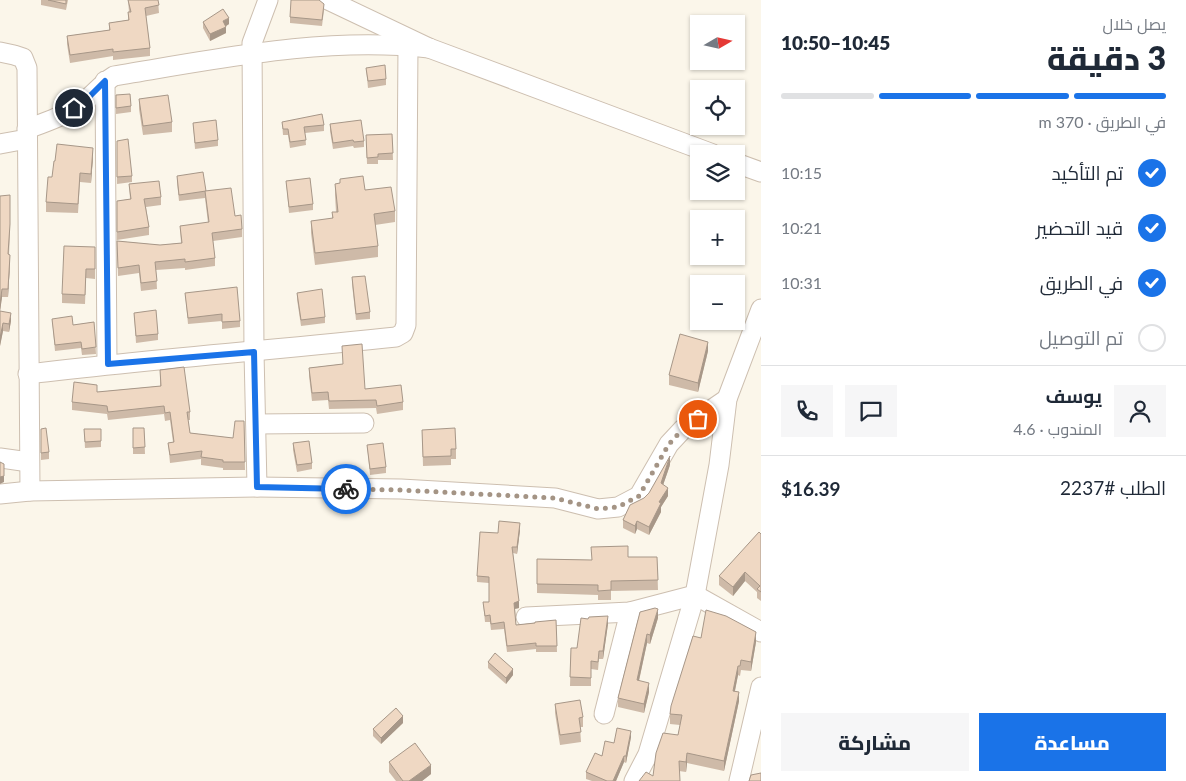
<!DOCTYPE html>
<html lang="ar">
<meta charset="utf-8">
<style>
:root{--surface:#fff;--page:#f6f6f7;--text:#1f2937;--muted:#747a83;--line:#e0e1e3;--accent:#1a73e8}
body{margin:0;font-family:Lato,Cairo,sans-serif;background:var(--page);color:var(--text);direction:rtl;height:100vh;display:flex;flex-direction:column;font-size:19px;white-space:nowrap}
*{box-sizing:border-box;margin:0}
p{font-size:16px;color:var(--muted)}
.icon{flex:none;width:28px;height:28px;fill:none;stroke:currentColor;stroke-width:2;stroke-linecap:round;stroke-linejoin:round}
.map{position:relative;flex:1;overflow:hidden;direction:ltr}
.drawer{display:flex;flex-direction:column;background:var(--surface);width:425px}
.drawer>*{flex:none}
.needle{width:32px;rotate:81deg}
.fabs{position:absolute;left:690px;top:15px;display:grid;gap:10px}
.fabs a{display:grid;place-items:center;width:55px;height:55px;border-radius:0px;background:var(--surface);box-shadow:0 1px 4px #0004;font-size:25px}
.pin{position:absolute;display:grid;place-items:center;width:42px;height:42px;color:#fff;margin:-21px;border:2px solid #fff;border-radius:50%;box-shadow:0 1px 5px #0007}
.courier{position:absolute;display:grid;place-items:center;width:50px;height:50px;margin:-25px;border:4px solid #1a73e8;border-radius:50%;background:#fff;color:#222;box-shadow:0 1px 6px #0007}
.summary em{font-style:normal;font-weight:800}
.summary div{display:flex;flex-direction:column-reverse}
.summary{display:flex;align-items:center;justify-content:space-between;height:85px;padding:0 20px}
h1{font-size:32px;font-weight:800;line-height:38px}
.bar{display:grid;grid-template-columns:repeat(4,1fr);gap:8px 5px;align-content:center;height:60px;padding:0 20px}
.bar i{height:6px;border-radius:4px;background:var(--line)}
.bar .current{background:var(--accent)}
.bar p{grid-column:span 4}
.line{display:flex;align-items:center;gap:12px;padding:0 20px;border-top:1px solid var(--line)}
.line div{flex:1}
.round{display:grid;place-items:center;flex:none;width:52px;height:52px;border-radius:0px;background:var(--page)}
ol{padding:0 20px;list-style:none}
li{display:flex;align-items:center;gap:15px;height:55px}
li p{margin-inline-start:auto}
li .icon{padding:5px;border-radius:50%;background:var(--accent);color:#fff;stroke-width:4}
li:last-child{color:var(--muted)}
li i{width:28px;height:28px;border:2px solid var(--line);border-radius:50%}
.action{display:flex;gap:10px;margin-top:auto;padding:10px 20px}
.action a{flex:1;height:58px;border-radius:0px;background:var(--accent);color:#fff;font-size:20px;font-weight:800;line-height:58px;text-align:center}
.action a+a{background:var(--page);color:var(--text)}
main{display:flex;flex:1;min-height:0}
.map>svg:first-child{display:block}
.lines{fill:none;stroke-linecap:round;stroke-linejoin:round}
.minor-casing{stroke:#cdbfb0;stroke-width:21}
.minor{stroke:#fff;stroke-width:19}
.wall{fill:#cebaa8}
.shaded-wall{fill:#a79788}
.building{fill:#efd8c3;stroke:#a79788}
.done{stroke:#a49485;stroke-width:5;stroke-dasharray:0 9}
.route{stroke:#1a73e8;stroke-width:6}
</style>
<main>
<section class="drawer">
<div class="summary"><div><h1>3 دقيقة</h1><p>يصل خلال</p></div><em>10:45–10:50</em></div>
<div class="bar"><i class="current"></i><i class="current"></i><i class="current"></i><i></i><p>في الطريق · 370 m</p></div>
<ol>
<li><svg class="icon" aria-label="check" viewBox="0 0 24 24"><path d="M5 12l5 5 9-10"/></svg>تم التأكيد<p>10:15</p></li>
<li><svg class="icon" aria-label="check" viewBox="0 0 24 24"><path d="M5 12l5 5 9-10"/></svg>قيد التحضير<p>10:21</p></li>
<li><svg class="icon" aria-label="check" viewBox="0 0 24 24"><path d="M5 12l5 5 9-10"/></svg>في الطريق<p>10:31</p></li>
<li><i></i>تم التوصيل</li>
</ol>
<div class="line" style="height:90px"><a class="round"><svg class="icon" aria-label="person" viewBox="0 0 24 24"><circle cx="12" cy="8" r="4"/><path d="M4 21q1-7 8-7t8 7"/></svg></a><div><b>يوسف</b><p>المندوب · 4.6</p></div><a class="round"><svg class="icon" aria-label="chat" viewBox="0 0 24 24"><path d="M4 5h16v11H9l-5 4z"/></svg></a><a class="round"><svg class="icon" aria-label="phone" viewBox="0 0 24 24"><path d="M5 4h4l2 5-3 2q2 4 5 5l2-3 5 2v4C11 20 4 13 5 4z"/></svg></a></div>
<div class="line" style="height:65px"><div>الطلب #2237</div><b>$16.39</b></div>
<div class="action"><a>مساعدة</a><a>مشاركة</a></div>
</section>
<div class="map">
<svg width="761" height="781" viewBox="0 0 761 781">
<rect width="100%" height="100%" fill="#fbf6ea"/>
<g class="lines">
<g class="minor-casing">
<g id="minor">
<path d="M328,0L429,48L713,154"/>
<path d="M0,52L14,55L23,58L27,68L30,491"/>
<path d="M105,81L107,364"/>
<path d="M27,129C46,122 64,116 81,104C93,96 101,84 114,76C218,59 324,36 429,48"/>
<path d="M0,144L27,139"/>
<path d="M736,163L761,172"/>
<path d="M28,374C151,359 274,350 396,337L403,333L406,325L408,45"/>
<path d="M256,424L364,423"/>
<path d="M0,458L29,462"/>
<path d="M257,487L254,352L252,43L268,0"/>
<path d="M0,494L30,491L257,487L401,489L555,498L598,509L618,507L639,496L669,444L683,429L727,399"/>
<path d="M526,617L630,612L695,595L761,632"/>
<path d="M604,714L630,612"/>
<path d="M634,781L648,754L695,595L719,465L727,399L761,309"/>
<path d="M739,781L761,687"/>
</g>
</g>
<use href="#minor" class="minor"/>
</g>
<g class="wall">
<path d="M41,0H68L66,10L41,5Z"/>
<path d="M128,0H158L159,13L146,16L150,48V56L113,60V56L70,63L67,44V36L109,30V23L128,20V12H129Z"/>
<path d="M324,10L322,26L290,23V17Z"/>
<path d="M203,22L229,24L226,26V33L210,41L203,28Z"/>
<path d="M366,68L386,79V85L368,88Z"/>
<path d="M116,95L131,106V112L116,114Z"/>
<path d="M139,99L172,122V132L143,135L139,109Z"/>
<path d="M282,122L324,125V131L305,133L306,145L290,148L288,135H283Z"/>
<path d="M193,123L218,140V146L195,149Z"/>
<path d="M330,124L364,141V147L354,148L353,146L333,149L330,131Z"/>
<path d="M392,134L393,160H378V164H367L366,135Z"/>
<path d="M117,141L132,176V182L117,184Z"/>
<path d="M93,157L91,183L80,182L78,213L46,212V202L52,177Z"/>
<path d="M177,176L206,191L235,216L242,229V237L213,241L215,258V266L185,270V268L156,270L157,289L141,291L139,273L118,276L117,241L160,245L181,243L180,226L208,223L205,198L179,201L177,182Z"/>
<path d="M340,179L365,190L395,211V222L375,225L378,246V257L315,265L311,233V221L332,219V212H336L335,195V184L340,183Z"/>
<path d="M286,181L313,204V210L289,213Z"/>
<path d="M129,184L161,197V205L146,207L149,227V235L117,240V201L130,199Z"/>
<path d="M0,196L10,232L9,255L10,263L8,297H2L0,311L11,321L9,332L3,331L0,346Z"/>
<path d="M95,247V279L86,278L85,304L62,303V294Z"/>
<path d="M352,277L370,312V319L356,320L352,284Z"/>
<path d="M185,293L240,321V327L222,329V321L188,324Z"/>
<path d="M297,293L325,317V323L301,326L297,299Z"/>
<path d="M134,313L158,334V340L136,343Z"/>
<path d="M52,319L73,325L94,322L96,354L82,355L81,348L55,351Z"/>
<path d="M708,351L698,392L669,385V375Z"/>
<path d="M342,364L365,389L403,402V410L377,414L376,408L329,409L328,400L312,401L309,376V368Z"/>
<path d="M160,370L190,412V420H188L190,433L233,438L244,421L245,470H223V468L201,465V459L170,463L168,443L173,442L170,420L165,421L164,414L108,420L107,414L72,410V402L97,392L160,386Z"/>
<path d="M133,428H144L145,454H133Z"/>
<path d="M41,429L49,452V459L41,460Z"/>
<path d="M84,429H101V447L85,448Z"/>
<path d="M422,430L456,449V459H451V465L423,466Z"/>
<path d="M293,443L312,463V469L297,472L293,450Z"/>
<path d="M367,445L386,467V473L370,475Z"/>
<path d="M670,465L663,485L668,496L661,507V512L649,535L637,529L635,534L623,528V520L649,493Z"/>
<path d="M520,530L517,554L513,553L519,608L515,609L516,625L556,620L557,652H536V649L507,652L504,629L491,630L490,622H485L483,602H489V583L477,582V576L498,533Z"/>
<path d="M761,534V601L757,598V592L745,581L733,596L719,585V576Z"/>
<path d="M628,557H657L658,590L611,591V600H598V595L537,593V559L591,560Z"/>
<path d="M640,612L658,618L650,644L647,643L639,681L649,692L644,713L618,707V698Z"/>
<path d="M608,624L603,659H599L598,670L591,669V686H570L571,648H577Z"/>
<path d="M701,638L756,642L751,671L741,670L740,676L738,675L735,691L739,701L724,771L687,763L686,772L679,771L653,776L678,735L680,725L670,724V714Z"/>
<path d="M488,662L513,675L506,684L488,668Z"/>
<path d="M555,704L583,717V727H580L581,742L560,745L555,713Z"/>
<path d="M403,723L381,744L373,736V729Z"/>
<path d="M631,737L626,763L624,762L616,781H592L586,779V772L614,743Z"/>
<path d="M389,762L431,774L422,781H396L389,772Z"/>
</g>
<g class="shaded-wall">
<path d="M229,18V24L223,28V21Z"/>
<path d="M226,27V33L210,41V34Z"/>
<path d="M93,148V157L91,183V174Z"/>
<path d="M10,255V263L8,297V289Z"/>
<path d="M2,289V297L0,312V304Z"/>
<path d="M11,313V321L9,332V324Z"/>
<path d="M3,323V331L0,346V338Z"/>
<path d="M708,342V351L698,392V383Z"/>
<path d="M670,456V465L661,491V483Z"/>
<path d="M4,464V482L0,484V477Z"/>
<path d="M668,488V496L661,507V512L649,535V527L659,502Z"/>
<path d="M637,521V529L635,534V526Z"/>
<path d="M520,523V530L517,554V547Z"/>
<path d="M745,572V581L733,596V587Z"/>
<path d="M519,601V608L514,609V603Z"/>
<path d="M658,609V618L650,644V635Z"/>
<path d="M608,616V624L603,659V651Z"/>
<path d="M756,632V642L751,671V662Z"/>
<path d="M647,634V643L637,689V680Z"/>
<path d="M738,666V675L733,700V691Z"/>
<path d="M513,669V675L506,684V678Z"/>
<path d="M649,683V692L644,713V704Z"/>
<path d="M739,692V701L724,771V761Z"/>
<path d="M403,716V723L381,744V738Z"/>
<path d="M631,731V737L626,763V756Z"/>
<path d="M687,753V763L686,772V762Z"/>
<path d="M624,756V762L616,781H613Z"/>
<path d="M431,765V774L422,781H409Z"/>
</g>
<g class="building">
<path d="M48,0H66V4Z"/>
<path d="M128,0H158L159,5L145,8L150,48L113,52V49L70,55L67,36L110,30L109,23L129,20L128,12H131Z"/>
<path d="M291,0H319L324,4L322,20L290,17Z"/>
<path d="M223,9L229,18L223,21L226,27L210,34L203,22Z"/>
<path d="M385,65L386,79L368,81L366,68Z"/>
<path d="M130,94L131,106L116,108V95Z"/>
<path d="M168,95L172,122L143,126L139,99Z"/>
<path d="M322,114L324,125L304,127L306,140L290,142L288,129H283L282,122Z"/>
<path d="M216,120L218,140L195,143L193,123Z"/>
<path d="M361,120L364,141L354,142L353,140L333,143L330,124Z"/>
<path d="M392,134L393,153L378,154V157L367,158L366,135Z"/>
<path d="M128,139L132,176L117,177V141Z"/>
<path d="M57,144L93,148L91,174L80,173L78,204L46,202L48,177H52L54,161H55Z"/>
<path d="M203,172L206,191L179,195L177,176Z"/>
<path d="M363,176L365,190L391,187L395,211L374,214L378,246L315,253L311,221L333,218L332,212H338L335,184L340,183V179Z"/>
<path d="M310,178L313,204L289,207L286,181Z"/>
<path d="M159,181L161,197L144,199L149,227L117,232V201L131,199L129,184Z"/>
<path d="M231,188L235,216L241,215L242,229L212,233L215,258L185,262V259L155,262L157,281L141,283L139,265L118,268L117,241L160,245L182,243L180,226L209,222L205,191Z"/>
<path d="M10,195V224L8,254L10,255L8,289H2L0,304V196Z"/>
<path d="M64,246L95,247V269H86L85,295L62,294Z"/>
<path d="M365,276L370,312L356,314L352,277Z"/>
<path d="M237,287L240,321L222,322V314L188,318L185,293Z"/>
<path d="M322,289L325,317L301,320L297,293Z"/>
<path d="M156,310L158,334L136,336L134,313Z"/>
<path d="M0,311L11,313L9,324L3,323L0,338Z"/>
<path d="M72,316L73,325L94,322L96,347L82,349L81,342L55,345L52,319Z"/>
<path d="M680,334L708,342L698,383L669,375Z"/>
<path d="M362,344L365,389L401,385L403,402L377,406L376,400L329,401L328,392L312,393L309,368L343,364L342,346Z"/>
<path d="M184,367L190,412H187L190,433L233,438L235,421H244L245,462H223V460L201,457L202,451L170,455L168,443L174,442L170,412L165,413L164,406L108,412L107,406L72,402L74,382L97,385V392L161,386L160,370Z"/>
<path d="M46,428L49,452L41,453V429Z"/>
<path d="M133,428H144L145,447L133,448Z"/>
<path d="M455,428L456,449H451V456L423,457L422,430Z"/>
<path d="M84,429H101V441L85,442Z"/>
<path d="M309,441L312,463L297,465L293,443Z"/>
<path d="M383,443L386,467L370,469L367,445Z"/>
<path d="M670,456L661,483L668,488L659,502L661,503L649,527L637,521L635,526L623,520L630,505L644,498L649,493Z"/>
<path d="M0,462L4,464V476L0,477Z"/>
<path d="M499,521L520,523L517,547H512L519,601L514,603L516,625L535,623V622L556,620L557,646H536V643L507,646L504,622L491,624L490,615L485,616L483,602H489V577L477,576L480,532L498,533Z"/>
<path d="M759,532L761,534V592L757,589L760,586L745,572L733,587L719,576Z"/>
<path d="M628,546V557H657L658,580L611,581V590L598,591V585L537,584V559L592,560L591,547Z"/>
<path d="M655,608L658,609L650,635L647,634L637,680L649,683L644,704L618,698L640,612Z"/>
<path d="M706,610L726,616L756,632L751,662L741,660L740,666H738L733,691L739,692L724,761L687,753L686,762L679,761L680,781H639L646,772L653,776L656,753L663,733L678,735L682,715L670,714L671,706L693,636L701,638Z"/>
<path d="M608,616L603,651H599L598,662L591,661V678L570,677L571,648H577L581,618L588,619L589,617Z"/>
<path d="M495,653L513,669L506,678L488,662Z"/>
<path d="M580,700L583,717L579,718L581,732L560,735L555,704Z"/>
<path d="M396,708L403,716L381,738L373,729Z"/>
<path d="M617,728L631,731L626,756H624L613,781H607L586,772L595,753L602,756L605,741L614,743Z"/>
<path d="M415,743L431,765L409,781H403L389,762Z"/>
<path d="M761,773V781H749L751,775Z"/>
</g>
<g class="lines">
<path class="done" d="M346,489L401,490L555,498L598,509L618,507L639,496L669,444L683,429L698,419"/>
<path class="route" d="M74,108L83,103L105,81L108,364L254,352L257,487L346,489"/>
</g>
</svg>
<div class="fabs">
<a><svg class="needle" viewBox="-14 -14 28 28"><path d="M0-13l5 13h-10z" fill="#e53935"/><path d="M0 13l5-13h-10z" fill="#747a83"/></svg></a>
<a><svg class="icon" aria-label="locate" viewBox="0 0 24 24"><circle cx="12" cy="12" r="6"/><path d="M12 2v4M12 18v4M2 12h4M18 12h4"/></svg></a>
<a><svg class="icon" aria-label="layers" viewBox="0 0 24 24"><path d="M12 4l9 5-9 5-9-5zM3 14l9 5 9-5"/></svg></a>
<a>+</a>
<a>−</a>
</div>
<div class="pin" style="left:698px;top:419px;background:#ea580c"><svg class="icon" aria-label="bag" viewBox="0 0 24 24"><path d="M5 8h14l-1 12H6zM9 8a3 3 0 0 1 6 0"/></svg></div>
<div class="pin" style="left:74px;top:108px;background:#1f2937"><svg class="icon" aria-label="home" viewBox="0 0 24 24"><path d="M3 11l9-7 9 7M6 9v11h12V9"/></svg></div>
<div class="courier" style="left:346px;top:489px"><svg class="icon" aria-label="bike" viewBox="0 0 24 24"><circle cx="6" cy="16" r="4"/><circle cx="18" cy="16" r="4"/><path d="M6 16l4-8h5l3 8M10 8l3 8H6M13 5h3"/></svg></div>
</div>
</main>
